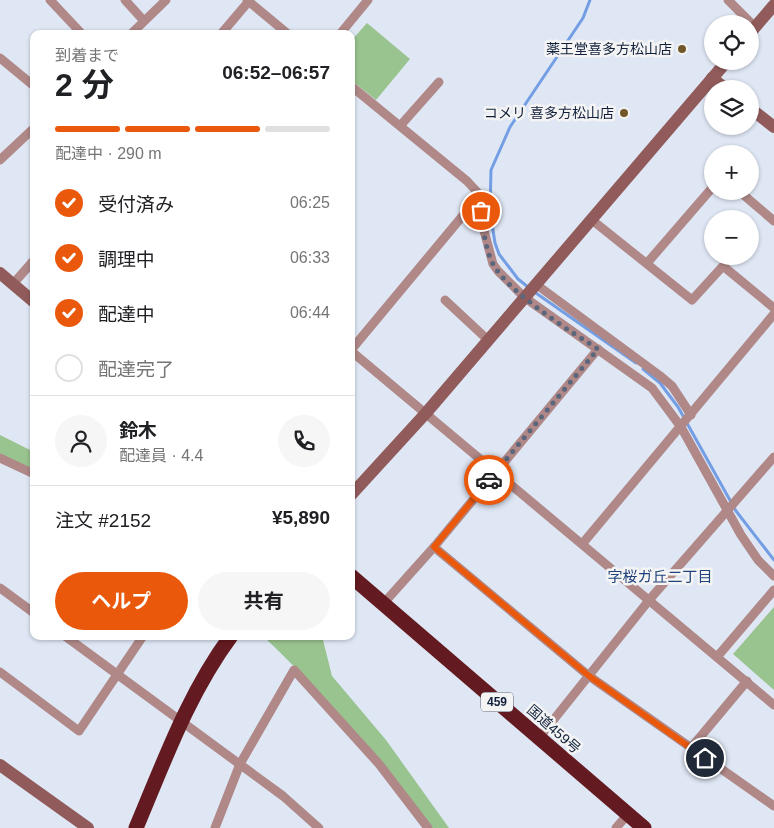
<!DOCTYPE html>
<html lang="ja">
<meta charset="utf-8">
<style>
:root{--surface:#fff;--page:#f6f6f6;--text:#202124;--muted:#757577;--line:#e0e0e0;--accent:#ea580c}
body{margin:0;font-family:Helvetica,"Noto Sans JP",sans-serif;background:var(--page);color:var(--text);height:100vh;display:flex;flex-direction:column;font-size:19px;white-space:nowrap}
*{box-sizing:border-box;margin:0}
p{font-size:16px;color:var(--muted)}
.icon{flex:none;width:28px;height:28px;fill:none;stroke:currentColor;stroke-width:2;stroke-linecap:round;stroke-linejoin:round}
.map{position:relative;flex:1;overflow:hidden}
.drawer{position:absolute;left:30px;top:30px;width:325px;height:610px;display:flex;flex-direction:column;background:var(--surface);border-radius:10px;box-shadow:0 1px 4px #0004}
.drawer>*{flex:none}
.tools{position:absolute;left:704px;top:15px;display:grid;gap:10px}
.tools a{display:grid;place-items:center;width:55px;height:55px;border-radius:50%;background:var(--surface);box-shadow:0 1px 4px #0004;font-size:25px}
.pin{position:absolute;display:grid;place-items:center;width:42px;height:42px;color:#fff;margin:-21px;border:2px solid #fff;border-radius:50%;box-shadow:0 1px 5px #0007}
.courier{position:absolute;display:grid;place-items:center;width:50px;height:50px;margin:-25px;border:4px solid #ea580c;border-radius:50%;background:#fff;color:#222;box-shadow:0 1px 6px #0007}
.headline em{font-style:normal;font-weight:700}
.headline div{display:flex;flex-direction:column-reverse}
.headline{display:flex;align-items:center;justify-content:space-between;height:85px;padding:0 25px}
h1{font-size:32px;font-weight:700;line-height:38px}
.bar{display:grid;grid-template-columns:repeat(4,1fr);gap:8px 5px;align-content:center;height:60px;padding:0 25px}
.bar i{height:6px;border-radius:4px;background:var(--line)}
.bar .current{background:var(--accent)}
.bar p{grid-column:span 4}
.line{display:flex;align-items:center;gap:12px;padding:0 25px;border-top:1px solid var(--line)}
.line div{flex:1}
.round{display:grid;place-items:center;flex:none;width:52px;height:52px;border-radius:26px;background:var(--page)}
ol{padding:0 25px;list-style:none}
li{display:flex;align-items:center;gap:15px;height:55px}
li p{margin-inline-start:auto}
li .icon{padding:5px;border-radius:50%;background:var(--accent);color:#fff;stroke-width:4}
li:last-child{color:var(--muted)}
li i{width:28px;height:28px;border:2px solid var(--line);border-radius:50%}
.action{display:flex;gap:10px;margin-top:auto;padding:10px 25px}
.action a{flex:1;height:58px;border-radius:30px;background:var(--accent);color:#fff;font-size:20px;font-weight:700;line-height:58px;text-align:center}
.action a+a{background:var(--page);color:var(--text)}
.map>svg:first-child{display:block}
.green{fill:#99c38f}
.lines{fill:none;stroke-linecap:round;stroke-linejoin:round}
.stream{stroke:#739ee4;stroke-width:3}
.street{stroke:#af8887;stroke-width:9}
.secondary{stroke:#915b5b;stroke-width:12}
.highway{stroke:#641a21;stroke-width:15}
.done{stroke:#5a667c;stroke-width:5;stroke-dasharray:0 9}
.route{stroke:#ea580c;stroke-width:6}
.poi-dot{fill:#715729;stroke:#f4f4f4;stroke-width:2}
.labels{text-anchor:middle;stroke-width:5;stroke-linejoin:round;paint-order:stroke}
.shield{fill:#f4f4f4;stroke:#566072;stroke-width:1}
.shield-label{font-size:12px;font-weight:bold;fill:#12213b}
.poi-label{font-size:14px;fill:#12213b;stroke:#f4f4f4;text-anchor:end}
.street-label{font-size:14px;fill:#12213b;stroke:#f4f4f4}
.neighbourhood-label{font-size:15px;fill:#1f427c;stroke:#f4f4f4}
</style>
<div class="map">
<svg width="774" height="828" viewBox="0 0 774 828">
<rect width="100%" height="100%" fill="#dfe7f5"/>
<g class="green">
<path d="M367,23L410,59L376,100L351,80V41Z"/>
<path d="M0,435L34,452V471L0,454Z"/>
<path d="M774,607V690L733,654Z"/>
<path d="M263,636H322L332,676L386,740L449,828H430C377,759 327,696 263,636Z"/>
</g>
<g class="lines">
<g class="stream">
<path d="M528,287L518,279L499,254L495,243L490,211L491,170L510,127L583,18L590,0"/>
<path d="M533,291L636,363"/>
<path d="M643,369L660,383L678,407L736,511L774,560"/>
</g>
<g class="street">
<path d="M50,0L82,34"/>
<path d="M125,0L144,21"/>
<path d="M247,0L288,34"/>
<path d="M728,0L755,27"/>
<path d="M131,34L166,0"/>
<path d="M221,34L249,1"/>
<path d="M340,34L368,0"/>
<path d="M0,58L34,86"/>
<path d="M351,86L467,181L480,195L483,227L493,264L498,271L524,297L652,388L681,427L741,535L758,560L774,576"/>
<path d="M400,126L439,82"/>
<path d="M0,160L34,128"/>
<path d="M739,191L774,221"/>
<path d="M592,220L692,300L723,266L774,308"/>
<path d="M648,262L712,188"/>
<path d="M13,284L34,260"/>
<path d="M537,285L659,375L672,386L691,415"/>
<path d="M445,300L488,340"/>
<path d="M351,350L480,195"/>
<path d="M351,351L774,705"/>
<path d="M0,458L34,474"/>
<path d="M583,543L774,314"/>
<path d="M434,547L589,676L774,806"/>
<path d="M0,588L34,613"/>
<path d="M383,604L434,547L598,349"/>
<path d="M65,636L283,796L319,828"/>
<path d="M717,657L774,590"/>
<path d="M0,672L79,731L143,636"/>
<path d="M539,738L650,599L774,457"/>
<path d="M691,748L747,681"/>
<path d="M215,828L240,764L294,670L379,764L428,828"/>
<path d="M616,828L628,814"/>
</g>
<g class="secondary">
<path d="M750,33L774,5"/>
<path d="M712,78L726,89"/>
<path d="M750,108L774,127"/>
<path d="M0,273L34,302"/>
<path d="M351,495L426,413L727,61"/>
<path d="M0,765L88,828"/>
</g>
<g class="highway">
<path d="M351,576L644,828"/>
<path d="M136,828C164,762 188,694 231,636"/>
</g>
</g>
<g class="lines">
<path class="done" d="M481,211C483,228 485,248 493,264C508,292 571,332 598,349L489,480"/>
<path class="route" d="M489,480L434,547L589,676L705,758"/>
</g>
<g class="poi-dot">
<circle cx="682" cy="49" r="5"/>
<circle cx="624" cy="113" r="5"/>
</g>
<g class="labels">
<rect class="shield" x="481" y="692.5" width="32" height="19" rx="4"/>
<g class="shield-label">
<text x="497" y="706">459</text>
</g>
<g class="poi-label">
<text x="672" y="54">薬王堂喜多方松山店</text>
<text x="614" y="118">コメリ 喜多方松山店</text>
</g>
<g class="street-label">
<text transform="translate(554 729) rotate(41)" y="5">国道459号</text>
</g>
<g class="neighbourhood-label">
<text x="660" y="582">字桜ガ丘二丁目</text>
</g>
</g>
</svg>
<div class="tools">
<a><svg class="icon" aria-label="locate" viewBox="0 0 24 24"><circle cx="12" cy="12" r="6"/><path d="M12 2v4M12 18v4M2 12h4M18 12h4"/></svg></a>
<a><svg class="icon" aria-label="layers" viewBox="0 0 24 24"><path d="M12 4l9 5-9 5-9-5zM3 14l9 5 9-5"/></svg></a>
<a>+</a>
<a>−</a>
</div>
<div class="pin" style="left:481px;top:211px;background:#ea580c"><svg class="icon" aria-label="bag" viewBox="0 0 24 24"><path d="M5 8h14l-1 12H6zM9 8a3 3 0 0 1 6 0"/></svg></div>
<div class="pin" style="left:705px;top:758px;background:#1f2937"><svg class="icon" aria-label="home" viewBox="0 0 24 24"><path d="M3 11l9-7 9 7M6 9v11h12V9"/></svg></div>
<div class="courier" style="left:489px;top:480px"><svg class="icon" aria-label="car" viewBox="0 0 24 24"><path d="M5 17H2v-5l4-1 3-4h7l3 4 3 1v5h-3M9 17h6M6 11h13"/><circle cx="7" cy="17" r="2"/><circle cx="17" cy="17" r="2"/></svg></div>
<section class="drawer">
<div class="headline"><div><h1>2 分</h1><p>到着まで</p></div><em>06:52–06:57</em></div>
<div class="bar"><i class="current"></i><i class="current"></i><i class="current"></i><i></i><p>配達中 · 290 m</p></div>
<ol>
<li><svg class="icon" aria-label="check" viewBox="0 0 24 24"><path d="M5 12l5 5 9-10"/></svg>受付済み<p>06:25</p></li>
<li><svg class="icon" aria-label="check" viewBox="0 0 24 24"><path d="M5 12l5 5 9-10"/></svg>調理中<p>06:33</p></li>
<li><svg class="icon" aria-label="check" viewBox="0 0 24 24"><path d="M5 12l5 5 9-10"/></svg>配達中<p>06:44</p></li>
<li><i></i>配達完了</li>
</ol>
<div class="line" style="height:90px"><a class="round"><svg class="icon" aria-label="person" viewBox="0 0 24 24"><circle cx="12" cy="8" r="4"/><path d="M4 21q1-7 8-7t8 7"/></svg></a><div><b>鈴木</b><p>配達員 · 4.4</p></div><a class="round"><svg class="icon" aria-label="phone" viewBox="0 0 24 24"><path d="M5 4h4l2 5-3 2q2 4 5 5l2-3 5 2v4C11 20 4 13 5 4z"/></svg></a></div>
<div class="line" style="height:65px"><div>注文 #2152</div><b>¥5,890</b></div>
<div class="action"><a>ヘルプ</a><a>共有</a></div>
</section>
</div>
